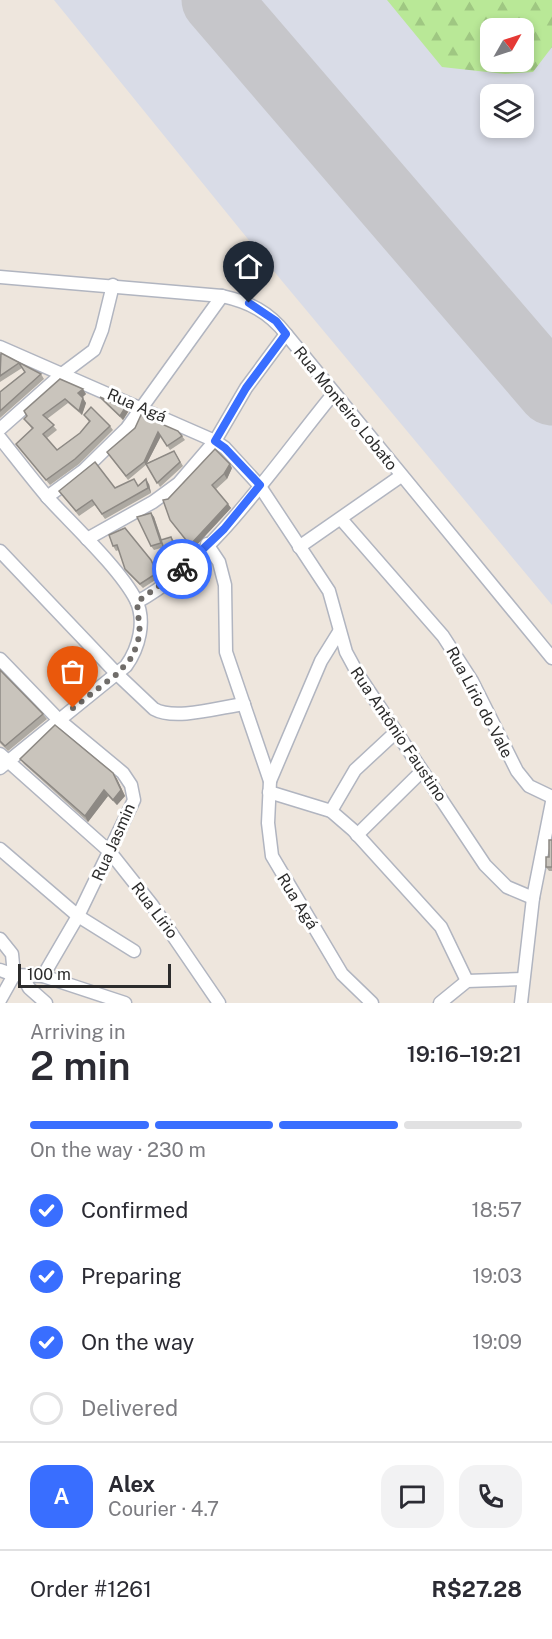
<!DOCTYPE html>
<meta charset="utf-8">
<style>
:root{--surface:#fff;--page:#f2f2f3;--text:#2b2b33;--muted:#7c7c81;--line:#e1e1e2;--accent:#396eff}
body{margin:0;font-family:"Public Sans",sans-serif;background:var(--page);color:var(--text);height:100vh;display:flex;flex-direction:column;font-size:22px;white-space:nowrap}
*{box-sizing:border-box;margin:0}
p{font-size:20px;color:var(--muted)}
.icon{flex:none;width:33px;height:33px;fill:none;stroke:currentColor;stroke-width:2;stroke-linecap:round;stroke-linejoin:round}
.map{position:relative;height:1003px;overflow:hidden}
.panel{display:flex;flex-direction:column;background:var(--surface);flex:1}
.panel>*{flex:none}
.needle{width:39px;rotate:51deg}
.controls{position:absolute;left:480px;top:18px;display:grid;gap:12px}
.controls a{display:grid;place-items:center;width:54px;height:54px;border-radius:12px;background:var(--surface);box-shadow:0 3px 9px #0003;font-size:30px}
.scale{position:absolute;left:18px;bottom:15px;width:153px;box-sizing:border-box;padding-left:6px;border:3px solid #2c2c2c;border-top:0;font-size:16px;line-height:21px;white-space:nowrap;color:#2c2c2c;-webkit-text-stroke:4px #fff;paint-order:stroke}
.pin{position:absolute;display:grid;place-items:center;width:51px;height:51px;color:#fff;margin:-62px -26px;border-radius:50% 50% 50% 0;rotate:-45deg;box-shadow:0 0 6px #0007}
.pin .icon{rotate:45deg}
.courier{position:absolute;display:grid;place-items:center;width:60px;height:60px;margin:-30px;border:4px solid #396eff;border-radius:50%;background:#fff;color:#222;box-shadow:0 2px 8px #0007}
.head em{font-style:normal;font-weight:600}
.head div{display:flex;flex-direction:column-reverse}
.head{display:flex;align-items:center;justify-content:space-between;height:102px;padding:0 30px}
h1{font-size:39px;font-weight:600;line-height:45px}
.bar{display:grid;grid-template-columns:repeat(4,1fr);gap:9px 6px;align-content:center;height:72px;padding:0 30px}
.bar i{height:8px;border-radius:4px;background:var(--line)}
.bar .active{background:var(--accent)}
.bar p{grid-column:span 4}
.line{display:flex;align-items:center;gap:15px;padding:0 30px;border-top:2px solid var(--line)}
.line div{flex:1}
.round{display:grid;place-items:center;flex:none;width:63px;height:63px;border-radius:18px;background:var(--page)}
ol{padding:0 30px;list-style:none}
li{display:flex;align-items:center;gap:18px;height:66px}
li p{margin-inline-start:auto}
li .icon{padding:6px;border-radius:50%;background:var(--accent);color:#fff;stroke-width:4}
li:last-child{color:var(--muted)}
li i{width:33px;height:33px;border:3px solid var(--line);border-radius:50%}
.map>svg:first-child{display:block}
.airport{fill:#d9dce7;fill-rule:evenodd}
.forest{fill:url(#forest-firs);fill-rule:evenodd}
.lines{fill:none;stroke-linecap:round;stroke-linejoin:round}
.runway{stroke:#c6c6ca;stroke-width:69}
.minor-casing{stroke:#b1b5c0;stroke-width:15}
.minor{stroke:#fff;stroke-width:12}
.wall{fill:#ada9a2}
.shaded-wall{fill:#8d8984}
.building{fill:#c9c4bc;stroke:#8d8984;stroke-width:1.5}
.done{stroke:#706d6a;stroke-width:6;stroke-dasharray:0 10.8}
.route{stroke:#396eff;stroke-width:8}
.labels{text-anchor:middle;stroke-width:6;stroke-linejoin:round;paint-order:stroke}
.street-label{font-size:16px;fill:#2c2c2c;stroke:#fff}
</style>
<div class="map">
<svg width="552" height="1003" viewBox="0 0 552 1003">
<defs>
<pattern id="forest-firs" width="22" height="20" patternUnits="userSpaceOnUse" patternTransform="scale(1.5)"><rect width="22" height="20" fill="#b9e897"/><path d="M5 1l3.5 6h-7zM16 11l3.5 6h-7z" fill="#9fc782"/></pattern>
</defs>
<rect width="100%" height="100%" fill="#eee6dd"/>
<path class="airport" d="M54,0H552V605L277,275ZM490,28H524V62H490ZM490,94H524V128H490Z"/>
<path class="forest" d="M387,0H552V47L533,72L505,74L442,67ZM490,28H524V62H490Z"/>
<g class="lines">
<path class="runway" d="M216,0L552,391"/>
<g class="minor-casing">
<g id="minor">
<path d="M0,277L222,296C249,302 269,312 286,334L552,658"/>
<path d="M0,347L215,441L225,448L259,485L329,591L346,652L359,676L485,865L507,887L533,898"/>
<path d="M0,429L62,374L94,350L102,330L113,285"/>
<path d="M0,438C16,458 32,479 49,499C74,526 120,569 136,600C146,621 139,648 126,666L0,768"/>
<path d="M47,497L84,470L127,428L222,296"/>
<path d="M341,519L443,636L472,681L517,771L529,786L552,797"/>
<path d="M87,539L153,502L179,483L215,441L246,388L286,334"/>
<path d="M207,544L219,562L225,585L226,652L270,781L268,823L272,856L342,974L372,1003"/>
<path d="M299,547L401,476"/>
<path d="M0,551L117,674L154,709C175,721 221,707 244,704"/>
<path d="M137,602C211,563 280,458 334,393"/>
<path d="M0,659L58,719L123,773L131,785L134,800L78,916L43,976L14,975L12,954L0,939"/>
<path d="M0,754L110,852L152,905L219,1003"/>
<path d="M270,781L321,661L339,632"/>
<path d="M269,792L331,811L353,830L441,927L467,981"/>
<path d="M331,811L355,770L396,732"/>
<path d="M357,835L422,771"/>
<path d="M0,849L78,916L134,951"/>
<path d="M0,970L14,975L0,1000"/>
<path d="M43,976L125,1003"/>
<path d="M23,977L29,988L46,1003"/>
<path d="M440,1003L467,981L523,979"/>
<path d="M521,1003L533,898L552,802"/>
</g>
</g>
<use href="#minor" class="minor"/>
</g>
<g class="wall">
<path d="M0,354L41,374L44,379L0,418V392L25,372L22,368L0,382Z"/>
<path d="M60,379L86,394L82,397L86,403L82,415L68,403L47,419L57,430L47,438L57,450L80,433L89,422L84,415L110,426L113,430L79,464L50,485L16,444L32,429L24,419Z"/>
<path d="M100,397L128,412L123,420L103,401Z"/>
<path d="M135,428L178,431L185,440L170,450L161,436L147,463L174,451L183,466L160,487L147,464L128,480L107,452Z"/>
<path d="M232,468L227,479L216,489L231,508L193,549L170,520Z"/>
<path d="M149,484L151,493L105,519L95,505L79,516L59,491L115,488Z"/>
<path d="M151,513L154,517L162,540L174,541L181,560L172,568L169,564L164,547L154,550L151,546Z"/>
<path d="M125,528L154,564L160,577L143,588L128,573L125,569L119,550L116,551L113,546Z"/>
<path d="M0,669L43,714L47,719L8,751L0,743Z"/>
<path d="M20,759L113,773L117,779L125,796L117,805L108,796L88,822L24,764Z"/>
<path d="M552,840V871H549L546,867L549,857Z"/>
</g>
<g class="shaded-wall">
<path d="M83,389L86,394L82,398L78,393Z"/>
<path d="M83,398L86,403L82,415L79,411Z"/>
<path d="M125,408L128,412L123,420L120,416Z"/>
<path d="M158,432L161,436L146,465L144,462Z"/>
<path d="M230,464L232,468L227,479L224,474Z"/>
<path d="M146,479L149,484L151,493L148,488Z"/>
<path d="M228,504L231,508L193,549L190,545Z"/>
<path d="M151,513L154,517L164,547L161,543Z"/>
<path d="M171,537L174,541L181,560L178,556Z"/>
<path d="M113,773L117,779L125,796L117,805L113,800Z"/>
<path d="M104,790L108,796L88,822L85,816Z"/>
</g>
<g class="building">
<path d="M1,353L41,374L0,411V392L25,372L19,363L0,376Z"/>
<path d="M60,379L83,389L78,393L83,398L79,411L65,399L43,415L54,425L43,434L57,450L80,433L90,421L84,415L91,407L110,426L75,459L46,480L16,444L33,428L24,419L27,416L24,411Z"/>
<path d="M100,397L125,408L120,416Z"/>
<path d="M141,415L178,431L182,436L167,446L158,432L144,462L126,476L107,452L135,428Z"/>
<path d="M215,449L230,464L224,474L212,485L228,504L190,545L170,520L163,500L168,499Z"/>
<path d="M174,451L180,462L157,483L146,464Z"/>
<path d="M95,462L115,488L134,479L138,486L146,479L148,488L102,514L92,500L76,511L59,491Z"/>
<path d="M151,513L161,543L151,546L137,517Z"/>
<path d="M125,528L151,560L157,573L140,584L125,569L117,545L113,546L109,535Z"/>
<path d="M171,537L178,556L169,564L161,540Z"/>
<path d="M0,670L43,714L5,746L0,741Z"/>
<path d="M55,725L113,773L121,790L113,800L104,790L85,816L20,759Z"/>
<path d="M549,840H552V867H546V857H549Z"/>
</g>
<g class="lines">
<path class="done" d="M73,708L117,674L133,656L140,634L137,602L182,569"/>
<path class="route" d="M182,569L224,529L260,485L225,448L215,441L246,388L286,334L276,321L249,303"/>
</g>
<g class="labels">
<g class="street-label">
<text transform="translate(137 405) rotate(23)" y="6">Rua Agá</text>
<text transform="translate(346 408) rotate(51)" y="6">Rua Monteiro Lobato</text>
<text transform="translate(480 702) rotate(62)" y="6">Rua Lírio do Vale</text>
<text transform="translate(399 734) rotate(56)" y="6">Rua Antônio Faustino</text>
<text transform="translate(113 842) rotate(-66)" y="6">Rua Jasmin</text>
<text transform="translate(298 901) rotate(58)" y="6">Rua Agá</text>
<text transform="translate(155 910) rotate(53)" y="6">Rua Lírio</text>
</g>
</g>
</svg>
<div class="controls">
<a><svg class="needle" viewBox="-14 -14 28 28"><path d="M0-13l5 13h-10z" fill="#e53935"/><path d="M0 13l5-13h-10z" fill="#7c7c81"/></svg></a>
<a><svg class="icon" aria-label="layers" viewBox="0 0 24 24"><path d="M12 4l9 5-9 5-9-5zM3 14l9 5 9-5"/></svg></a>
</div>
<div class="scale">100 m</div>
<div class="pin" style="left:73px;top:708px;background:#ea580c"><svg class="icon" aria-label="bag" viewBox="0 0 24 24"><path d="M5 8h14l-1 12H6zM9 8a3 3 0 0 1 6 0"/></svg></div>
<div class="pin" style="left:249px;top:303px;background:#1f2937"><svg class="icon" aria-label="home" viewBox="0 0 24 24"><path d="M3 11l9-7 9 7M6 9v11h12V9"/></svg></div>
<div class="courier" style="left:182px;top:569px"><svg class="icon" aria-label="bike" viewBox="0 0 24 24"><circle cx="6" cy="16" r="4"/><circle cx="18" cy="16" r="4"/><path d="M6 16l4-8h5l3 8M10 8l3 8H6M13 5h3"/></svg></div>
</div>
<section class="panel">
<div class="head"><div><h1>2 min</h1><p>Arriving in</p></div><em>19:16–19:21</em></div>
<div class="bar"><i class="active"></i><i class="active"></i><i class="active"></i><i></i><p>On the way · 230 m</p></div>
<ol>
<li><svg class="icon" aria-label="check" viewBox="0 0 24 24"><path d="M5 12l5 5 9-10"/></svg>Confirmed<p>18:57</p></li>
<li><svg class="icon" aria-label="check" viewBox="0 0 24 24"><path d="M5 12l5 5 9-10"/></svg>Preparing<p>19:03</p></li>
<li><svg class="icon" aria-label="check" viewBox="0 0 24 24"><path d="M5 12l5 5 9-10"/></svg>On the way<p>19:09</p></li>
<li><i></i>Delivered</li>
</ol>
<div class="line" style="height:108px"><b class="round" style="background:var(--accent);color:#fff">A</b><div><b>Alex</b><p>Courier · 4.7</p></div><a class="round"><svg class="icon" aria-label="chat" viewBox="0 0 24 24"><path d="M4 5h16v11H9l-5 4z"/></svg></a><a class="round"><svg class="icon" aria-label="phone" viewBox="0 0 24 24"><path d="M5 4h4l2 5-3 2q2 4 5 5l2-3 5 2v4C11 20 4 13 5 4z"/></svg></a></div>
<div class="line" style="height:78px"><div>Order #1261</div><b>R$27.28</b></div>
</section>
